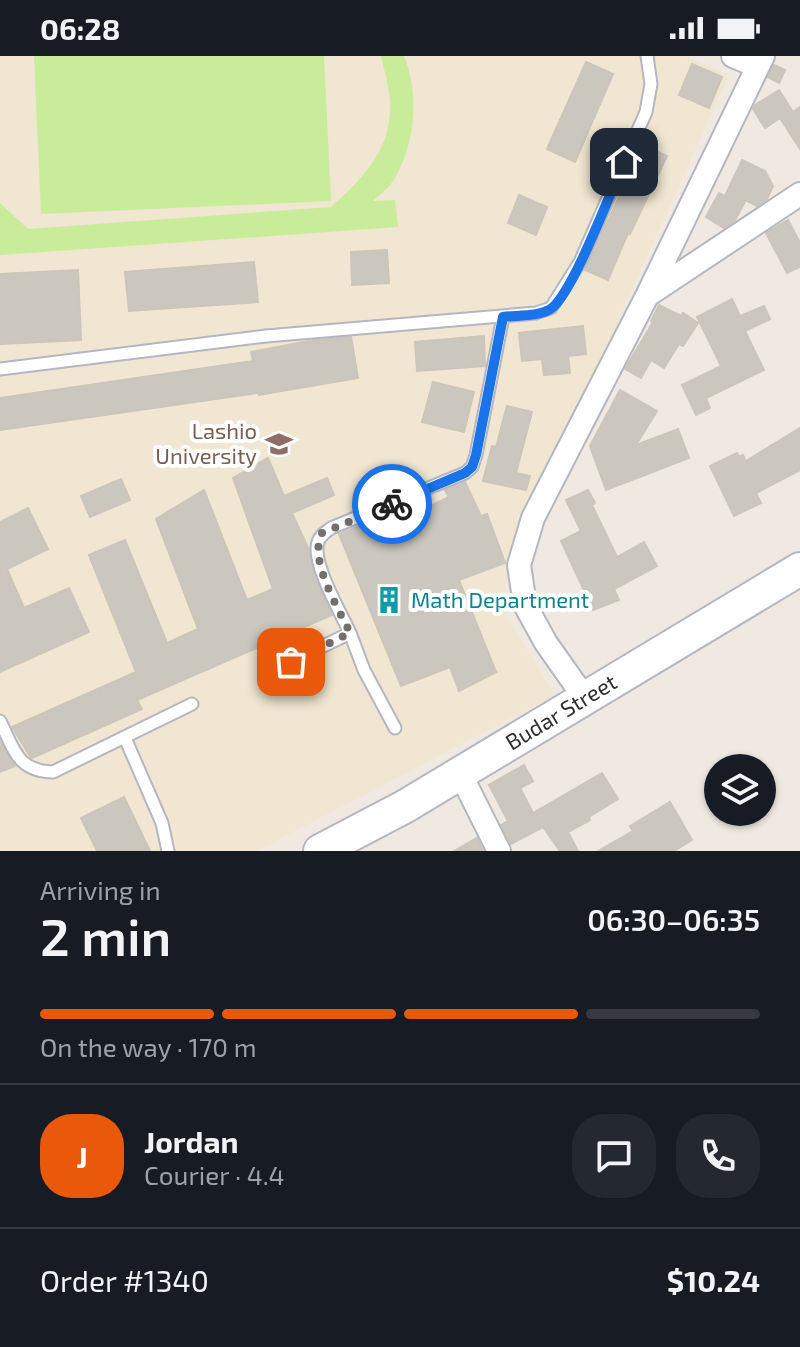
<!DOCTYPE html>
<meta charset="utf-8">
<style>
:root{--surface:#171b24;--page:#242831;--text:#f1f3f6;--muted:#9ea1a6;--line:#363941;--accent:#ea580c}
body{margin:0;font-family:"Exo 2",sans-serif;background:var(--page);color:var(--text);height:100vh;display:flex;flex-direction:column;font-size:30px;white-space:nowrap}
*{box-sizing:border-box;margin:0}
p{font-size:26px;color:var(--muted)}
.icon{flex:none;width:44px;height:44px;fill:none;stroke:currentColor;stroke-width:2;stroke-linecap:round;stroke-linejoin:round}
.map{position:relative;height:795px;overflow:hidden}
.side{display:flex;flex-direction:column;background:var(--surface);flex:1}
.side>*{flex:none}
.tools{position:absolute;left:704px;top:698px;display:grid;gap:16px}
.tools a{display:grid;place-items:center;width:72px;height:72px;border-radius:50%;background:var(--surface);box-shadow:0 2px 6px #0004;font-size:40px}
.pin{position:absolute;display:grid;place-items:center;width:68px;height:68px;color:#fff;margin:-34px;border-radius:16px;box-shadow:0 4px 12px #0006}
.courier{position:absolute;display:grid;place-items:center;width:80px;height:80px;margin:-40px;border:6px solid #1a73e8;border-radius:50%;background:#fff;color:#222;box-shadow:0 2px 10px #0007}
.overview em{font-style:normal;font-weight:600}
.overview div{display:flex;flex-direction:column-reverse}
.overview{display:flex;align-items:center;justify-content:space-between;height:136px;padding:0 40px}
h1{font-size:52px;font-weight:600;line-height:60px}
.bar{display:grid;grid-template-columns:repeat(4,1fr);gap:12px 8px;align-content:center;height:96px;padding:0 40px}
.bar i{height:10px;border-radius:6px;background:var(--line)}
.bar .on{background:var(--accent)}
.bar p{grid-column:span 4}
.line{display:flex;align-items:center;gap:20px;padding:0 40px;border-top:2px solid var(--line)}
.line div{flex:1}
.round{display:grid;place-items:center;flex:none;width:84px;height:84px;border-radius:32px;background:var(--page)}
.status{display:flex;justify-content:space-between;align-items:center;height:56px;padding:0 40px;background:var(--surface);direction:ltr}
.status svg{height:22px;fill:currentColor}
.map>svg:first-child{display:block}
.education{fill:#f0e6d1}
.pitch{fill:#c9ec9a}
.building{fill:#cbc7bf;stroke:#cbc5ba;stroke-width:2}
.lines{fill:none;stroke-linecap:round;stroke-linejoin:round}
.service-casing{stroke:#b4b7c1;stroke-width:15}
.minor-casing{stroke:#b4b7c1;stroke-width:26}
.secondary-casing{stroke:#b4b7c1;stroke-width:36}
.service{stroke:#fff;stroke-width:11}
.minor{stroke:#fff;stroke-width:22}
.secondary{stroke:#fff;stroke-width:32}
.done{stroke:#726f6d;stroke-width:8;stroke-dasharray:0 14.4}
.route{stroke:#1a73e8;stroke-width:10}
.labels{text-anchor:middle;stroke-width:8;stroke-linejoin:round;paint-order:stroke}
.education-label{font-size:22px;fill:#785e54;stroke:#fff;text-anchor:end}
.culture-label{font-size:22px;fill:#0d838f;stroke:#fff;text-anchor:start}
.street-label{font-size:22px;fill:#2e2e2e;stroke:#fff}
</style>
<div class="status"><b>06:28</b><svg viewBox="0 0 49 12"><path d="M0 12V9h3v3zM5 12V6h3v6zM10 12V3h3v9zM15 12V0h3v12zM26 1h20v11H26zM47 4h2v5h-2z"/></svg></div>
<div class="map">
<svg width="800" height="795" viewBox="0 0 800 795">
<rect width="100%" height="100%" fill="#efe9e1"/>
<path class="education" d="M0,0H684L729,19L595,316L523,461L509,506L503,554L555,639L257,795H0Z"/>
<g class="pitch">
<path d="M34,0H324L331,145L41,158Z"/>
<path d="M381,0H404C420,38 415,87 395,122C390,131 380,138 373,145L395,144L398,171L0,199V147L28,173L331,151C363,122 393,93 390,44C389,30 384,14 381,0Z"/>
</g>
<g class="building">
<path d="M586,6L613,18L575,106L547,93Z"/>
<path d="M692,8L722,21L709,52L679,39Z"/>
<path d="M774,9L785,14L779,27L768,21Z"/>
<path d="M779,34L793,56L800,51V93L780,62L765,72L753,53L755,49Z"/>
<path d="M643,89L667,100L630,178L628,177L608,224L585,214Z"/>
<path d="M742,104L765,115L773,130L767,143L757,150L746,144L735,164L724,172L706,161L719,137L725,140Z"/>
<path d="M519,139L547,151L536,179L508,167Z"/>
<path d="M788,164L800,187V211L787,217L766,177Z"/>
<path d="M387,194L389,227L352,229L351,196Z"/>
<path d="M254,206L258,246L129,255L125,216Z"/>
<path d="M78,214L81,284L0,288V218Z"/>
<path d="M732,243L740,260L764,250L770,263L745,275L764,314L706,342L710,352L696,359L682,329L721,310L697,261Z"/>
<path d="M659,249L681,260L683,257L698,267L683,290L679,288L664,312L651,304L641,322L625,313L653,266L651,265Z"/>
<path d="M583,270L586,298L568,300L570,317L544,319L542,303L522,305L519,277Z"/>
<path d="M484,280L485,310L417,315L415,286Z"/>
<path d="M351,281L358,322L259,339L258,337L0,374V342L253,305L251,296L314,284Z"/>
<path d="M433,326L474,336L464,376L422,366Z"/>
<path d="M620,334L657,355L636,389L678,373L689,402L606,434L590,390Z"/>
<path d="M507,350L532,356L516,417L530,420L526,434L483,425L492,390L496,391Z"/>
<path d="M800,372V414L756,437L761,447L734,460L710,410L737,397L739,401L743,399L746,405Z"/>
<path d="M268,402L284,440L327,422L334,439L292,457L309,494L315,521L332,559L137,644L142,653L32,702L30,700L12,671L136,616L89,499L125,484L167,587L198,573L156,463L204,434L247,544L273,533L233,422Z"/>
<path d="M121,423L130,444L90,461L81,440Z"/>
<path d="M465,426L481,460L487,458L505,507L459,524L496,616L459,635L450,611L401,630L339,478L379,462L383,473L449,441L445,434Z"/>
<path d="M588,434L595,447L592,449L617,501L644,486L657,510L614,533L619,544L593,554L561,485L581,475L566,444Z"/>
<path d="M28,452L48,493L7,513L24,552L69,532L89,576L0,616V466Z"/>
<path d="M0,685L15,710L0,716Z"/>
<path d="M524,709L533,725L520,732L533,757L602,717L618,743L589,761L590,764L568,776L578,795H560L543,771L511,788L501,769L508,765L489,729Z"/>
<path d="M124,741L150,795H97L81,762Z"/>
<path d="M670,746L692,784L674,795H598L633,775L630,770Z"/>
<path d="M477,782L483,795H454Z"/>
</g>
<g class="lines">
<g class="service-casing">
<g id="service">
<path d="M0,313L266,280L536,257L551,252L580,206L646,56L651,28L647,0"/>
<path d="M350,577C341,557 311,506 318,486C320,479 326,476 331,472L465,417L472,411L476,399L503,261"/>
<path d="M291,606L350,577L364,614L395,672"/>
<path d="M0,665C14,693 17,715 53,716L192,648"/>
<path d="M125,682L162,767L168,795"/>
</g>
</g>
<g class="minor-casing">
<g id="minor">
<path d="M733,0L757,10"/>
<path d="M648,239L800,138"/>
<path d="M584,641L546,587L525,549L519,509L533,462L647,240L763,0"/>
<path d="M460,717L499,795"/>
</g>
</g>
<g class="secondary-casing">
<path id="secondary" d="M320,795L404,751L800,513"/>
</g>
<use href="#service" class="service"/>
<use href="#minor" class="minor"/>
<use href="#secondary" class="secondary"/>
</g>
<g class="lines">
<path class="done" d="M291,606L350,577C338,551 308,504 322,477L392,448"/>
<path class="route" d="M392,448L465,417L472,411L476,399L503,261C517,259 540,261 552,252C574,234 610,137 624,106"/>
</g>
<defs>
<g id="university-bare" transform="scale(2.16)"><path d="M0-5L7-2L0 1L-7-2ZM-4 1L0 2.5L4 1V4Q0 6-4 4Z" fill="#8d6e63" stroke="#fff" stroke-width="2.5" paint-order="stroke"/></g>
<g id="building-bare" transform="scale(2.16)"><path d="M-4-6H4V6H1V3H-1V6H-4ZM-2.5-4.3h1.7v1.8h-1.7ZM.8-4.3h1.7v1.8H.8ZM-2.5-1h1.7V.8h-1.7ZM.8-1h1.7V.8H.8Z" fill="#0f9aa8" stroke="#fff" stroke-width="2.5" paint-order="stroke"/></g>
</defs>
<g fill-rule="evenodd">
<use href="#university-bare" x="279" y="388"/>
<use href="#building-bare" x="389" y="544"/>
</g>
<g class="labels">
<g class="education-label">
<text x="257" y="383">Lashio<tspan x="257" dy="25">University</tspan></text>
</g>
<g class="culture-label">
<text x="411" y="552">Math Department</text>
</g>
<g class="street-label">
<text transform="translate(561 656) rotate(-31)" y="8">Budar Street</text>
</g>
</g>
</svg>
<div class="tools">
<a><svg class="icon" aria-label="layers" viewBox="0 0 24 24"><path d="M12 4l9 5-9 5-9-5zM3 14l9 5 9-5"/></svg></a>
</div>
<div class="pin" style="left:291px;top:606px;background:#ea580c"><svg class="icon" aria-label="bag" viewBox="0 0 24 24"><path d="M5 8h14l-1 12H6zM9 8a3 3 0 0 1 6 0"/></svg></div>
<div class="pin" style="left:624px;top:106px;background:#1f2937"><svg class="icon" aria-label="home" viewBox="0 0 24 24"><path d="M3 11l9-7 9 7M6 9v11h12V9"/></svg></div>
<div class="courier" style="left:392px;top:448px"><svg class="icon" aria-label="bike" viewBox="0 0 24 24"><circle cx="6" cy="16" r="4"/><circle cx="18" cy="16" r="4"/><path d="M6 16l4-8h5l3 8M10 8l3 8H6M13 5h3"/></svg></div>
</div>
<section class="side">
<div class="overview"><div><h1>2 min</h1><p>Arriving in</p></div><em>06:30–06:35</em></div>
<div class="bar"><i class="on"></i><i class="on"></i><i class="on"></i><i></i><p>On the way · 170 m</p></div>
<div class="line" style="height:144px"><b class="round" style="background:var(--accent);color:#fff">J</b><div><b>Jordan</b><p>Courier · 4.4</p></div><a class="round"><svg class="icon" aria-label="chat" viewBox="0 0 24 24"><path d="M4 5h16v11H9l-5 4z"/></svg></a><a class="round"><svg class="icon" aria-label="phone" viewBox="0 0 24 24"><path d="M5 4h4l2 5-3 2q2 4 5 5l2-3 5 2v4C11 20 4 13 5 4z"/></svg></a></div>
<div class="line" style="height:104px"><div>Order #1340</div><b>$10.24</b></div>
</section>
